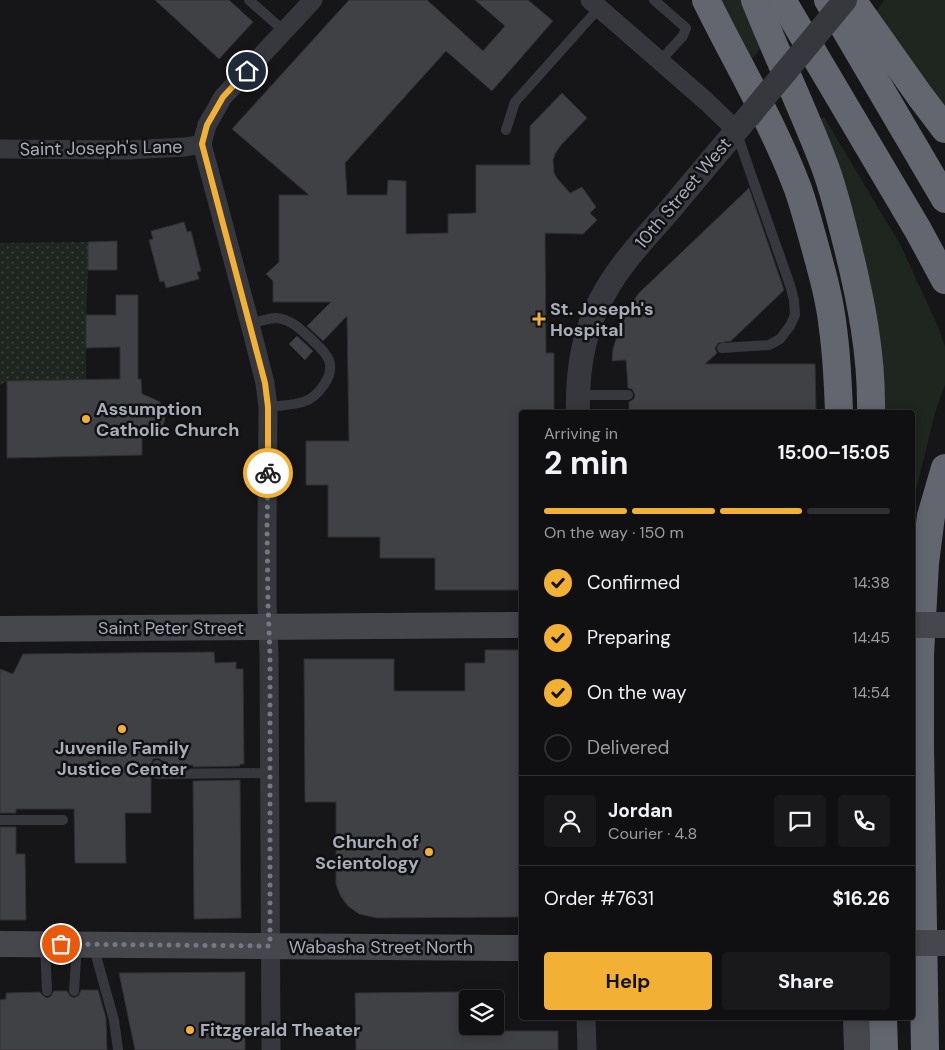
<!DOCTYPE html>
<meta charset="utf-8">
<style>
:root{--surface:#101012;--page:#19191b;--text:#f1f3f6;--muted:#9c9d9f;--line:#303032;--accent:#f2b134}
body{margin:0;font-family:"DM Sans",sans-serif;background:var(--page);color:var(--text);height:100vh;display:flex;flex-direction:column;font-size:19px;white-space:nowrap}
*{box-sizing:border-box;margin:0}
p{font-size:16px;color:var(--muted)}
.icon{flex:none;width:28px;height:28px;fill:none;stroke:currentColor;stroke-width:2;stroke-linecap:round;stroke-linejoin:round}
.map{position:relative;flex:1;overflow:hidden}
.side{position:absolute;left:519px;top:410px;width:396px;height:610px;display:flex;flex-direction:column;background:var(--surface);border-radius:5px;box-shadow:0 2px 12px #0003,0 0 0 1px var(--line)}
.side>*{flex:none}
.fabs{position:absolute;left:459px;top:990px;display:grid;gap:10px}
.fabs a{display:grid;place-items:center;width:45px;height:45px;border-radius:5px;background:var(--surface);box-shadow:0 2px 12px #0003,0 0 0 1px var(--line);font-size:25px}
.pin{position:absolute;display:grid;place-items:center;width:42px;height:42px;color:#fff;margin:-21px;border:2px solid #fff;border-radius:50%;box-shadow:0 1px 5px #0007}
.courier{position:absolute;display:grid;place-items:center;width:50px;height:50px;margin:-25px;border:4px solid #f2b134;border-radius:50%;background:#fff;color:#222;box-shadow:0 1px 6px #0007}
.head em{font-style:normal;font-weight:700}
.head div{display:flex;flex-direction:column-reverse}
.head{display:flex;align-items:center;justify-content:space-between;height:85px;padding:0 25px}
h1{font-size:32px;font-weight:700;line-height:38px}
.bar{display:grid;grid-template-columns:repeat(4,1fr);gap:8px 5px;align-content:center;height:60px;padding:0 25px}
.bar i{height:6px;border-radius:4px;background:var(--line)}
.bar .active{background:var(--accent)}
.bar p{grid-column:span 4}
.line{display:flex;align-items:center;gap:12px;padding:0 25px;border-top:1px solid var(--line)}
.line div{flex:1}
.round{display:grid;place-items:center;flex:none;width:52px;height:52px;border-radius:5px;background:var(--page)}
ol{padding:0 25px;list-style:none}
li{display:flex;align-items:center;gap:15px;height:55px}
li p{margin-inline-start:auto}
li .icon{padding:5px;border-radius:50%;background:var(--accent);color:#111;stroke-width:4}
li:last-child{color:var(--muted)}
li i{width:28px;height:28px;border:2px solid var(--line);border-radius:50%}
.primary-button{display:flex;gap:10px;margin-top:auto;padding:10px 25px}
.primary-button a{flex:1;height:58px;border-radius:5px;background:var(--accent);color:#111;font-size:20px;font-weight:700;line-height:58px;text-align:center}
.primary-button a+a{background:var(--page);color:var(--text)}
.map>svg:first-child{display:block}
.green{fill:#1e261f}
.park{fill:url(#park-dots)}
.building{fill:#404145;stroke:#303034}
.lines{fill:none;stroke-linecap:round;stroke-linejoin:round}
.service{stroke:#37383d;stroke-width:10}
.minor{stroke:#37383d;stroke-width:19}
.tertiary{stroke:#37383d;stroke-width:24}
.secondary{stroke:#45474d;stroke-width:26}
.motorway{stroke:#63666e;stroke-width:28}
.tertiary-bridge{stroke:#37383d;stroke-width:24}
.secondary-bridge{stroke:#45474d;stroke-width:26}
.done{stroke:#757880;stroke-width:5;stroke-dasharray:0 9}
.route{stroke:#f2b134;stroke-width:6}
.poi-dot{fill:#f2b134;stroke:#111113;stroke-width:2}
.labels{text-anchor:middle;stroke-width:5;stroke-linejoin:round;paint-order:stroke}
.street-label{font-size:18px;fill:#a8adb8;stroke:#111113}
.poi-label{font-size:18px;font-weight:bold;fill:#a8adb8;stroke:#111113;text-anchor:start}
</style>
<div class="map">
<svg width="945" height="1050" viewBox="0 0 945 1050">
<defs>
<pattern id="park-dots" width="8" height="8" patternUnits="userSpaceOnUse" patternTransform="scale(1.25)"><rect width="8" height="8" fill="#1e261f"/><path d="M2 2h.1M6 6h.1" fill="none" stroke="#3c433d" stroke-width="1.8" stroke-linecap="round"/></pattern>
</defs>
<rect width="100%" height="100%" fill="#161618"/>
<g class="green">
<path d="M721,0H746L765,43L752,59Z"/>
<path d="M884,0H945V116L871,20Z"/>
<path d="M824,117L901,246L940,331L945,347V385L935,413L913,502L912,412H877L814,122Z"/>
</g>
<path class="park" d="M88,242V270L86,315V380L7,381L0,385V243Z"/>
<g class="building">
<path d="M155,0H229L253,22L219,59Z"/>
<path d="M349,0H427L483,51L505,26L475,0H528L553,21L492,91L446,51L345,163L347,195H387L388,180L406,181V234L448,233V214L476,213V165H530V126L562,93L587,118L561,145L555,154L553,160L554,172L556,177L570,193L582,187L596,207L590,213L597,220L583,234L545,233L546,353H554V412H521V590H435V558H380V537H328V485H306V441H349L347,316L323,341L307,326L331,302H273V281L266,274L279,262V195H309L232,129Z"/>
<path d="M749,188L784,290L731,341L718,343L715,348L717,353L705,364H815L816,412H629V402L634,399L635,395L632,389L628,388L626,360L612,361L613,349L622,319L630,306L639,293Z"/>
<path d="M184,222L187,232L191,231L201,271L197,272L199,279L166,288L164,281L160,282L149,240L153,239L151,231Z"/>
<path d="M117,241V270H88V242Z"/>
<path d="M116,295H138V379H141L142,394L154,399L160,402L164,410L165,418L163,425L159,431L153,435L142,438V455L7,458V381L120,379V347L86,348V315H116Z"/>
<path d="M297,336L313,351L305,360L289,344Z"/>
<path d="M485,650H521V917L377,918L359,914L348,906L344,901L340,895L336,884V802H305L304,659H394V691H465V663H485Z"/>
<path d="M214,652L215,663L236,662V669H243L244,764H240V766L193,767V765H164L163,761L160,759L157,758L153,759L150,765V774L151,778V813H125L126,863H75L74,809H16V813H0V669L13,674L23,654Z"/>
<path d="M240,780L241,918L194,919L193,781Z"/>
<path d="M0,827H16V854H25L26,920H0Z"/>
<path d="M245,972V1050H135L119,973Z"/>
<path d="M81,990H98L106,1018L107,1050H0V1000L6,999V993L40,992L42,995L47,998L51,996L54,991H67L70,996L74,998L79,995Z"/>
<path d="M453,992H495V999H468V1026H495V1031H558V1050H356L355,993Z"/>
</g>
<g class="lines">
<g class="service">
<path d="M249,0L284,31"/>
<path d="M654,0L686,28L683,36L660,61"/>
<path d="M506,130L515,102L599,8"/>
<path d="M250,324C258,322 268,318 276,318C290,319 299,328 309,337C316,344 325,351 329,360C335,376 317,398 303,402C292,405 280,406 268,407"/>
<path d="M722,348L769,345L780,339L790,326L795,315L794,300L790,285L754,183L736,131"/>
<path d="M578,395H628"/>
<path d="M157,765V774L270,773"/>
<path d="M0,820H63"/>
<path d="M45,945L47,991"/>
<path d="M93,945L114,1020L118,1050"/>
<path d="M74,991L77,944"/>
</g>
<g class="minor">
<path d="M590,0L707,102L736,130"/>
<path d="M0,149L127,150L185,147L202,144"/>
<path d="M586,1018L587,1050"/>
<path d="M271,1050L269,655L267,603V526L268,407L265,383L250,324L202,144L207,125L223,97L313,0"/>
</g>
<path class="tertiary" d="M578,412C577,371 583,329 605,292C623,260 649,234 673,206C698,176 723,146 749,116"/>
<g class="secondary">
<path d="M0,629L521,625"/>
<path d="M0,944L521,948"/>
<path d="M856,1018L857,1050"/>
</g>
<g class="motorway">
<path d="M706,0C737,63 773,123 798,189C804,206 809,225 814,243C822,272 830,300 833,329C837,357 838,385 839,412"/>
<path d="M755,0C777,55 803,109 824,164C834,190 840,217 847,244C861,300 872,355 871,412"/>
<path d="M782,0L918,230L945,280"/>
<path d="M828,0L945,199"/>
<path d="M852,0L920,96L945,129"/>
<path d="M883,1018L884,1050"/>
<path d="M925,1050L920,746V655L925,563L931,516L945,468"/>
</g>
<path class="tertiary-bridge" d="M749,116L845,0"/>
<g class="secondary-bridge">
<path d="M912,625H945"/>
<path d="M912,943H945"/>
</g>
</g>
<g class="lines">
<path class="done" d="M61,944L270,946V655L268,603L267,526L268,473"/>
<path class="route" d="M247,71L223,97L207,125L202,144L265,383L268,407V473"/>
</g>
<g class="poi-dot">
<path d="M536.5 311.5h5v5h5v5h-5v5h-5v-5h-5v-5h5z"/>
<circle cx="86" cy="419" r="5"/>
<circle cx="122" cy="729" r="5"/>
<circle cx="429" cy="852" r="5"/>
<circle cx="190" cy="1030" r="5"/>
</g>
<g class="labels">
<g class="street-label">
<text transform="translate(101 148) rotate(-1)" y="6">Saint Joseph's Lane</text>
<text transform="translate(683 193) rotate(-50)" y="6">10th Street West</text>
<text x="171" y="634">Saint Peter Street</text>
<text x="381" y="953">Wabasha Street North</text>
</g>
<g class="poi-label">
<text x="550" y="315">St. Joseph's<tspan x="550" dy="21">Hospital</tspan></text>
<text x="96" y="415">Assumption<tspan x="96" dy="21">Catholic Church</tspan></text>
<text x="122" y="754" text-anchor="middle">Juvenile Family<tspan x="122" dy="21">Justice Center</tspan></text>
<text x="419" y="848" text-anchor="end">Church of<tspan x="419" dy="21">Scientology</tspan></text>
<text x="200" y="1036">Fitzgerald Theater</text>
</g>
</g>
</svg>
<div class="fabs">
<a><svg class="icon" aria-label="layers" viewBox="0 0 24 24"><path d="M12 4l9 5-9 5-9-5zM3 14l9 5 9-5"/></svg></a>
</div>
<div class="pin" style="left:61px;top:944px;background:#ea580c"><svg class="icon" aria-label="bag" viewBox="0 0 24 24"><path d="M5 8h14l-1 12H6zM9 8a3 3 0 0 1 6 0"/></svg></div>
<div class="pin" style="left:247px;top:71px;background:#1f2937"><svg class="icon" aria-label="home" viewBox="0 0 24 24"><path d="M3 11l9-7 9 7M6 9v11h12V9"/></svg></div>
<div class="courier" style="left:268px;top:473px"><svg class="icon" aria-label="bike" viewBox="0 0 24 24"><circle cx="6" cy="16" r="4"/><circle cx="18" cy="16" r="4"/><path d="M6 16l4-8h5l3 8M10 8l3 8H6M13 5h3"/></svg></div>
<section class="side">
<div class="head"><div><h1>2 min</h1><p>Arriving in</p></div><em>15:00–15:05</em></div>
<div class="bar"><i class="active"></i><i class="active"></i><i class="active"></i><i></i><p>On the way · 150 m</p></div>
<ol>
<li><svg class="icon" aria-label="check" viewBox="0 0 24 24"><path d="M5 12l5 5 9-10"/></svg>Confirmed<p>14:38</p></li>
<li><svg class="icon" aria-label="check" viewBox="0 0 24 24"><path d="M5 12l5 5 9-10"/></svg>Preparing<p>14:45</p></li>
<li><svg class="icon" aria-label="check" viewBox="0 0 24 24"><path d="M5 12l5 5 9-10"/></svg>On the way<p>14:54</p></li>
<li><i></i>Delivered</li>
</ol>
<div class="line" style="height:90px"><a class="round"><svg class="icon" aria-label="person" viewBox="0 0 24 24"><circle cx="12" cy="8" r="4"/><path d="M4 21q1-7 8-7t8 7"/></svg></a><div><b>Jordan</b><p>Courier · 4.8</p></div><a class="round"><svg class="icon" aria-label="chat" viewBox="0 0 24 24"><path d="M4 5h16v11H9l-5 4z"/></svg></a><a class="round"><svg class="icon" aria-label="phone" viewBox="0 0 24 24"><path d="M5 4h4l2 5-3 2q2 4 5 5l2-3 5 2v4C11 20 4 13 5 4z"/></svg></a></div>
<div class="line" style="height:65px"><div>Order #7631</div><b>$16.26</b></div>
<div class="primary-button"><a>Help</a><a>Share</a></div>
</section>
</div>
